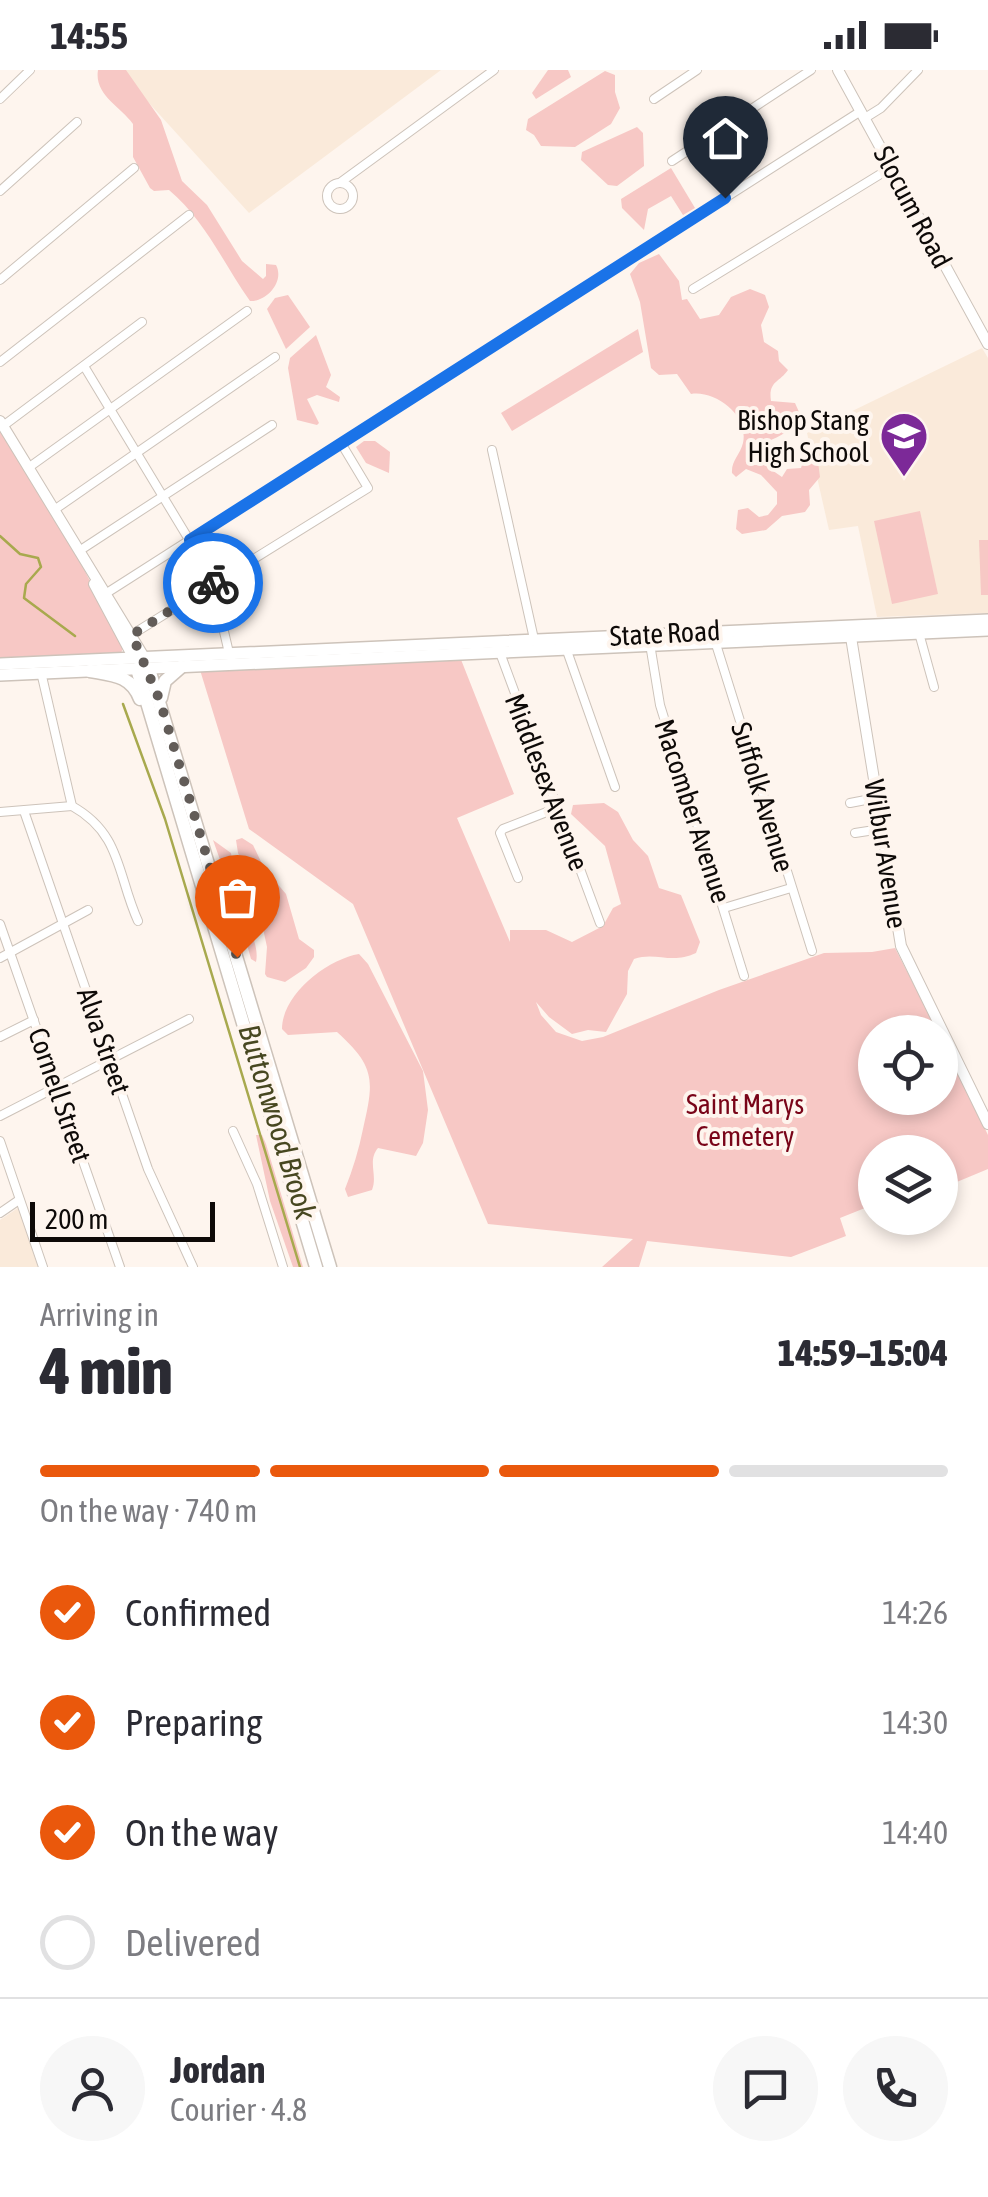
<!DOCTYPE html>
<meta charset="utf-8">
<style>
:root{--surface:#fff;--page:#f7f7f7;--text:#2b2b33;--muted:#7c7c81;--line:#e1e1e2;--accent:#ea580c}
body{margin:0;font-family:"Asap Condensed",sans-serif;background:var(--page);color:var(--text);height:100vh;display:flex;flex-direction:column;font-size:38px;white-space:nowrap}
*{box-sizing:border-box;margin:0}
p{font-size:32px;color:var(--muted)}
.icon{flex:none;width:55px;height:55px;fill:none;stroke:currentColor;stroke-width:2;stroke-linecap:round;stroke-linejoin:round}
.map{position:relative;height:1197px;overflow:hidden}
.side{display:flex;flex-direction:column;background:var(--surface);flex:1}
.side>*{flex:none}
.buttons{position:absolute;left:858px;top:945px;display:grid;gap:20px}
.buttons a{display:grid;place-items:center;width:100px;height:100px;border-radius:50%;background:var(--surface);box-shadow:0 5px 15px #0003;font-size:50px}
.scale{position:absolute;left:30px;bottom:25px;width:185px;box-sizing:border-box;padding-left:10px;border:5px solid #0e0a08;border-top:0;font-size:28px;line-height:35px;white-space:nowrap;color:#0e0a08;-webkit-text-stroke:8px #fef5ee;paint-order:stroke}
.pin{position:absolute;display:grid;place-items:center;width:85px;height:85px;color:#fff;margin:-102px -42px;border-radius:50% 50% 50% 0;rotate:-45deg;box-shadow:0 0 10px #0007}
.pin .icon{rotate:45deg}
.courier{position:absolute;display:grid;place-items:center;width:100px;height:100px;margin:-50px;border:8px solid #1a73e8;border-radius:50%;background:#fff;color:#222;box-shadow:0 2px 12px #0007}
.overview em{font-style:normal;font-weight:800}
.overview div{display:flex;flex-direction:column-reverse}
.overview{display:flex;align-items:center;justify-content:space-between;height:170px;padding:0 40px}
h1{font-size:65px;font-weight:800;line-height:75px}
.bar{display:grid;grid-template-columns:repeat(4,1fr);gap:15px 10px;align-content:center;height:120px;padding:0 40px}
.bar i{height:12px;border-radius:8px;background:var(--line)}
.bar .active{background:var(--accent)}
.bar p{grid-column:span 4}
.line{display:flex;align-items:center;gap:25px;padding:0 40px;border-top:2px solid var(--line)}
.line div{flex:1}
.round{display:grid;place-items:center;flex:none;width:105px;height:105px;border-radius:52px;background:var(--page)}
ol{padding:0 40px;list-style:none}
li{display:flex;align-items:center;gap:30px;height:110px}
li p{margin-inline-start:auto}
li .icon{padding:10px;border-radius:50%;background:var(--accent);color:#fff;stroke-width:4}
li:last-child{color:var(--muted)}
li i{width:55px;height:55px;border:5px solid var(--line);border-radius:50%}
.status{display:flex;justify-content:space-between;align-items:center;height:70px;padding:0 50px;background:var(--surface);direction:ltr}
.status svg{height:28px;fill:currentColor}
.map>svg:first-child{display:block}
.built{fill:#faeada}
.green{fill:#f7c8c5}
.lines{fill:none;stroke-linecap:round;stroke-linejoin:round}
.stream{stroke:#a8a94e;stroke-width:2.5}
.street-casing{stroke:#cdc3ba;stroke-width:10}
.secondary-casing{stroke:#cdc3ba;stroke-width:12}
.primary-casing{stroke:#cdc3ba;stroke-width:14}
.highway-casing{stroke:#cdc3ba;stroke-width:15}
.street{stroke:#fff;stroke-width:8}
.secondary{stroke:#fff;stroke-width:10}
.primary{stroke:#fff;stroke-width:11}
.highway{stroke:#fff;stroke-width:12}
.done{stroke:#625c58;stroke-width:10;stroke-dasharray:0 18}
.route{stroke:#1a73e8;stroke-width:12}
.labels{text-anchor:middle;stroke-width:8;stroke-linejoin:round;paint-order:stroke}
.street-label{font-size:28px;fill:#0e0a08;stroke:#fef5ee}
.poi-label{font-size:28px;fill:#0e0a08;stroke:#fef5ee;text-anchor:end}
.park-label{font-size:28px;fill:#790418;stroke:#fef5ee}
.water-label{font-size:30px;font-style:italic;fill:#474720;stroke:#fef5ee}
</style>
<div class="status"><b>14:55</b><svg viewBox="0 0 49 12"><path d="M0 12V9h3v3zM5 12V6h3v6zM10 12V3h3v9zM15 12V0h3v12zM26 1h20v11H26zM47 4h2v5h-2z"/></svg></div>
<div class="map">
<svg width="988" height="1197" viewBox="0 0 988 1197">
<rect width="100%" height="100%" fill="#fef5ee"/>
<g class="built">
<path d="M119,0H441L249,143Z"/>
<path d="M982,278L988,288V543L877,547L858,456L829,460L807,363Z"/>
<path d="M18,1138L38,1197H0V1150Z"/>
</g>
<g class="green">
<path d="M98,0H126L161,50L182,111L207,135L242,191L263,209L266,206V194L276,195C285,212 266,232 250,231C223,193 205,150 169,120L154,121L150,118L133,87V54C120,36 94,25 98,0Z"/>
<path d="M548,0H568L571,7L536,29L532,23Z"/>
<path d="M605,1L615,5V22L620,38L611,54L575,77L541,76L534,65L526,60L528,49Z"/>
<path d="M637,57L643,63L644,96L617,116L608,115L581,90L582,82Z"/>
<path d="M671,98L695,138L683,145L671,126L648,139L644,160L622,138L621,129Z"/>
<path d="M659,184L679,211L682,230L687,229L700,249L719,245L731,227L750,219L765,225L769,237L761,255L764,272L778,281L779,291L788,300C779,313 768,311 771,331L795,333L799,342C794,359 778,370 762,372L759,384L763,394L782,407L787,399L801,398L808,375L816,377L820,407L809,420L810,435L805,442L782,446L766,460L742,464L736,459L738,440L748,438L759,447L768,445L777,434V422L761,405L746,399L736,407L732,403C731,391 740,385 743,373C749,345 715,320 691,324L677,304L659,305L651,298L640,232L630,204L639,193Z"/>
<path d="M288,225L310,257L286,279L267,239L275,228Z"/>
<path d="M638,259L643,282L512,361L501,343Z"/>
<path d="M316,265L331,305L326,317L340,327L339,332L317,325L307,329L319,353L317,355L297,350L288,298L290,288Z"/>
<path d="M0,359L83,497L123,578L121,583L0,589Z"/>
<path d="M364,371H375L390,382L389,403L366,393L356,377Z"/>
<path d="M920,441L938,524L892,534L874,451Z"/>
<path d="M979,470H988V525H981Z"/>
<path d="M460,587L514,724L457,748L510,872V860H546L572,872L603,856L613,838L621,834L605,776L571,744L573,735L604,733L618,742L633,770L648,786L659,818L681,825L700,872L696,883C671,895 656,881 634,889L628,901L627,924L606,962L588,960L572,964L549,947L536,932L541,945L556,962L582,971L603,967L719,920L824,883L872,882L895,878L938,962H875V1028H940V967L988,1065V1099L940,1119V1082H875V1134L840,1148L846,1166L791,1187L647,1171L639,1197H602L633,1169L488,1154L353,834L249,759L200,600Z"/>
<path d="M242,768L253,775L264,798L286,824L299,869L314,880V887L306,898L285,912L267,907L265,904L267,877L259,840L262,837L238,783L236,770Z"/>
<path d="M213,770L231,783L237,822L249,838C245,857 260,874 256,892L251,889L236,835Z"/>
<path d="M359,884L368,894L423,1001L428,1040L423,1073L416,1086L378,1078C367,1091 378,1105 372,1120L348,1127L345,1119C353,1099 359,1079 363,1059C374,1011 376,997 337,962L288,965L282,959C282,924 328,889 359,884Z"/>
<path d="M256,1065H262L266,1074L303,1197H293L270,1131Z"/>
</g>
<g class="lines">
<g class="stream">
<path d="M0,466L20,484L38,488L41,497L26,514L24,528L75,566"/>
<path d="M123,634L165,749L300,1197"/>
</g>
<g class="street-casing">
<g id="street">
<path d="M0,29L30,0"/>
<path d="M654,29L697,0"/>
<path d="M865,48L881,38L918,0"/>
<path d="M672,91L811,0"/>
<path d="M341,112L494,0"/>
<circle cx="340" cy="126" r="13"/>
<path d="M0,121L77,52"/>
<path d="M0,210L134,98"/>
<path d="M693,219L892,97"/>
<path d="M0,292L189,145"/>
<path d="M84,296L211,506L229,583"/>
<path d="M3,356L142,252"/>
<path d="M492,380L534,569"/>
<path d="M28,398L247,241"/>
<path d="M54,440L275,287"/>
<path d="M79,481L272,355"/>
<path d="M102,526L861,41"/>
<path d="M919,563L934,617"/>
<path d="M128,567L368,418L341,373"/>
<path d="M715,571L812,881"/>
<path d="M650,574L660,635L744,906"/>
<path d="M566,578L615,717"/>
<path d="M499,580L600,853"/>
<path d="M41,602L72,736C122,764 117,805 138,851"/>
<path d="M850,733L876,728"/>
<path d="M24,741L148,1099L193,1197"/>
<path d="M0,742L72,736"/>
<path d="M855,763L881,759"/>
<path d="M518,808L500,763L503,759L557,738"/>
<path d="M724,838L791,818"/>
<path d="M0,854L120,1197"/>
<path d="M0,888L88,840"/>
<path d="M0,967L34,950"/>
<path d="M0,1046L189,949"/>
<path d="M233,1061L257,1114L283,1197"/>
<path d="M0,1071L43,1197"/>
<path d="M0,1143L19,1130"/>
</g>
</g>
<g class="secondary-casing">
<g id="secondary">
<path d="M838,0L988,274"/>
<path d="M0,351L144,587"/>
<path d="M94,514L133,587"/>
<path d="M850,561L901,876L988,1054"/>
</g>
</g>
<g class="primary-casing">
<g id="primary">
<path d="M0,594L988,550"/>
<path d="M0,605L988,560"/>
</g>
</g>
<g class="highway-casing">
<g id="highway">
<path d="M137,599L316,1197"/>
<path d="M149,599L330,1197"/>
<path d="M90,601C112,605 131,605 140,629"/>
<path d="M161,628L165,611L181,597"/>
</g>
</g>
<use href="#street" class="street"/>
<use href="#secondary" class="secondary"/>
<use href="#primary" class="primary"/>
<use href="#highway" class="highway"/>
</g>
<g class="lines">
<path class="done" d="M213,513L132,565L160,631L237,887"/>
<path class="route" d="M213,513L190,470L725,128"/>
</g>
<defs>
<g id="school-pin" transform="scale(2.5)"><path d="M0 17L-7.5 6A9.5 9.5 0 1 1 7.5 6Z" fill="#7c2998" stroke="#fef5ee"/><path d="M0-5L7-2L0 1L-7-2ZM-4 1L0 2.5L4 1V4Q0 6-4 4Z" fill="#fff"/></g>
</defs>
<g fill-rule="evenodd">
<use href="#school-pin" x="904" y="366"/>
</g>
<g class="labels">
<g class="street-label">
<text transform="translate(913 137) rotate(62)" y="10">Slocum Road</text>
<text transform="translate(665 563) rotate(-3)" y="10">State Road</text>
<text transform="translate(547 712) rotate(69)" y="10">Middlesex Avenue</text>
<text transform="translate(763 727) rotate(73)" y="10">Suffolk Avenue</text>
<text transform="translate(693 741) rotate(72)" y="10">Macomber Avenue</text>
<text transform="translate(886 784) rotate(81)" y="10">Wilbur Avenue</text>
<text transform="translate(104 971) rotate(71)" y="10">Alva Street</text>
<text transform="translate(60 1025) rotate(71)" y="10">Cornell Street</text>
</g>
<g class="poi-label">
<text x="869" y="360">Bishop Stang<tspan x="869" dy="32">High School</tspan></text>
</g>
<g class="park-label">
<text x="745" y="1044">Saint Marys<tspan x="745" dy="32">Cemetery</tspan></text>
</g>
<g class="water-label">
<text transform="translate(277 1052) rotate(73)" y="10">Buttonwood Brook</text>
</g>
</g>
</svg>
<div class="buttons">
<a><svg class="icon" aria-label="locate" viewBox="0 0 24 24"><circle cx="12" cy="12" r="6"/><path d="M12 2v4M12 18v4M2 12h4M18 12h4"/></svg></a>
<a><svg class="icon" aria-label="layers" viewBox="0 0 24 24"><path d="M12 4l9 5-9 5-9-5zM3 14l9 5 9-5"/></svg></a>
</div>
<div class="scale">200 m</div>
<div class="pin" style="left:237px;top:887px;background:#ea580c"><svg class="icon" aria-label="bag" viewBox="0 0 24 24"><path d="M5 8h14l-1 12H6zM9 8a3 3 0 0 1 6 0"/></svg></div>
<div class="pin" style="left:725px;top:128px;background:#1f2937"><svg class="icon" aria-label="home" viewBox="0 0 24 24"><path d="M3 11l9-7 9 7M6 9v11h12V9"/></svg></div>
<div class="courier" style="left:213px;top:513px"><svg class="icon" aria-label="bike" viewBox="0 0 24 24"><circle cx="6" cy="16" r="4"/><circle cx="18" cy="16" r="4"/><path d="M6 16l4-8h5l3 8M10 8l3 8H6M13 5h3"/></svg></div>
</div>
<section class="side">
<div class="overview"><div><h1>4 min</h1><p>Arriving in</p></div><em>14:59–15:04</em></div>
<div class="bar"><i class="active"></i><i class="active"></i><i class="active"></i><i></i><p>On the way · 740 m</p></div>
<ol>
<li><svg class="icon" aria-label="check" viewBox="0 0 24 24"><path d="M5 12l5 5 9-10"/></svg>Confirmed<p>14:26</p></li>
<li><svg class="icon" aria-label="check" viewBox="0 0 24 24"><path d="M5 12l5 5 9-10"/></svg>Preparing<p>14:30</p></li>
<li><svg class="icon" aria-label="check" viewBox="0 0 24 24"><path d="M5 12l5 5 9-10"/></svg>On the way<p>14:40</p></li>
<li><i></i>Delivered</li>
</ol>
<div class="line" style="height:180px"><a class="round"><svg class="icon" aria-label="person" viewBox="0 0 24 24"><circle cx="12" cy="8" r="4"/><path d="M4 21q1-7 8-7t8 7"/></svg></a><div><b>Jordan</b><p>Courier · 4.8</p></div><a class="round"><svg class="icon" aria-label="chat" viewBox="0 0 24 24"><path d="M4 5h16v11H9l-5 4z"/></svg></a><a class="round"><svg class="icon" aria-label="phone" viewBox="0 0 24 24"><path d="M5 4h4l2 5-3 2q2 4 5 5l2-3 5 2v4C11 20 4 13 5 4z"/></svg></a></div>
</section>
